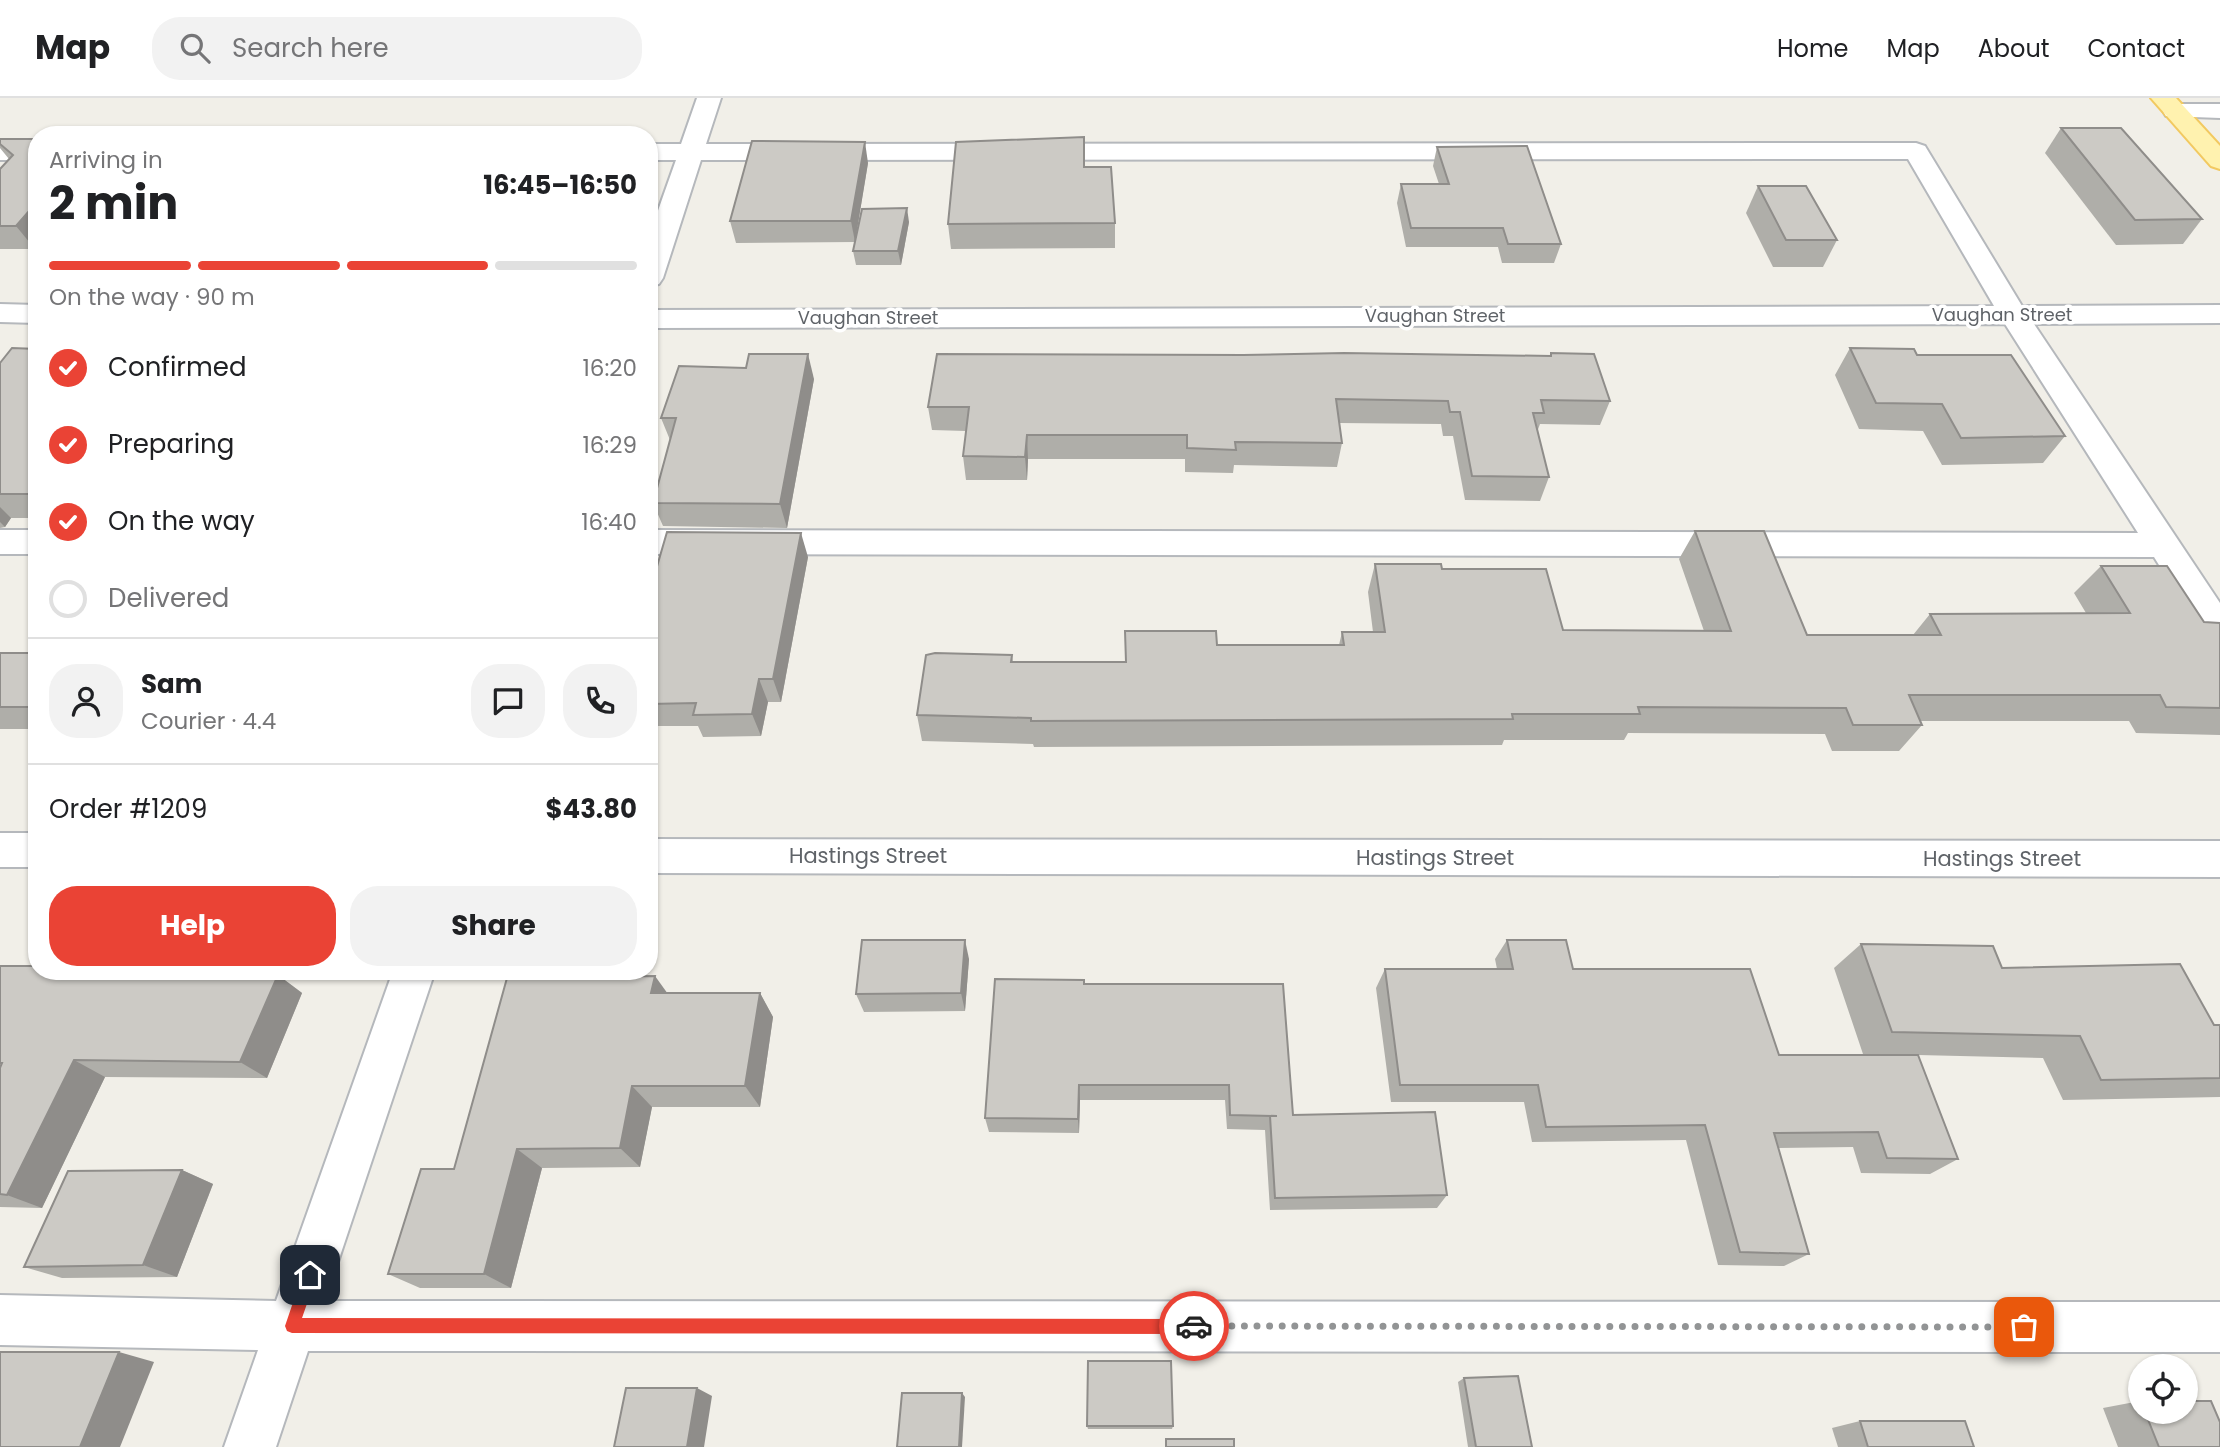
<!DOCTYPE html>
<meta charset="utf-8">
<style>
:root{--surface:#fff;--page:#f2f2f2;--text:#202124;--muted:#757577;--line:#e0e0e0;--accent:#ea4335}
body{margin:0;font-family:Poppins,sans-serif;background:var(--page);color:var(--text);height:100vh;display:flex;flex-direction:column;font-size:26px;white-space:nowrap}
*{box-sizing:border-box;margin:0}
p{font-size:23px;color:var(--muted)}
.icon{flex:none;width:38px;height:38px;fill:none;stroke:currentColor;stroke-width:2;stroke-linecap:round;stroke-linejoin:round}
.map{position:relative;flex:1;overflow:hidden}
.side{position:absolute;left:28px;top:28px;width:630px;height:854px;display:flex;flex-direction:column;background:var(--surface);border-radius:28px;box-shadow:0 2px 5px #0004}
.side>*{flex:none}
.buttons{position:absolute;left:2128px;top:1256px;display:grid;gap:14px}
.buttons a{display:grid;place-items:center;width:70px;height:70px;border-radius:50%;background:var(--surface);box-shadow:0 2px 5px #0004;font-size:35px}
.pin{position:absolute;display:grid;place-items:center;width:60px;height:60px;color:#fff;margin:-30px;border-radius:14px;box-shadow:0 4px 10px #0006}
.courier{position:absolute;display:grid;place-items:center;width:70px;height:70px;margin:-35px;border:5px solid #ea4335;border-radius:50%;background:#fff;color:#222;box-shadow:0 2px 9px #0007}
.headline em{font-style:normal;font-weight:700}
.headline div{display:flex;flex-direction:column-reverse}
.headline{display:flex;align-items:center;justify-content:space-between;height:119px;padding:0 21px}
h1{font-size:46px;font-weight:700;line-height:52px}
.bar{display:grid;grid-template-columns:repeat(4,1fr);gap:10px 7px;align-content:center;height:84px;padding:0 21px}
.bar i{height:9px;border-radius:5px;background:var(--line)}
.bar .current{background:var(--accent)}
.bar p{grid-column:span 4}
.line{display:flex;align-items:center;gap:18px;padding:0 21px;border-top:2px solid var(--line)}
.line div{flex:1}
.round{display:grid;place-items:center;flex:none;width:74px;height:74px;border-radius:28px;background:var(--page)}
ol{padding:0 21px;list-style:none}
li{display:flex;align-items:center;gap:21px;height:77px}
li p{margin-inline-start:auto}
li .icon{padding:7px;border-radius:50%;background:var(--accent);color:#fff;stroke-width:4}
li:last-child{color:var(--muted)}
li i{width:38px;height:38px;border:4px solid var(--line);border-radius:50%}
.primary-button{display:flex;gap:14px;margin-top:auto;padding:14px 21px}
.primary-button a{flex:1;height:80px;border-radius:28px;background:var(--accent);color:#fff;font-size:28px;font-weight:700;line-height:80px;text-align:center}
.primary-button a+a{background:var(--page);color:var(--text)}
header{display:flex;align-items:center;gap:42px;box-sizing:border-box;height:98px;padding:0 35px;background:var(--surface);border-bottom:2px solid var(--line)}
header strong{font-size:33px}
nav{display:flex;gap:38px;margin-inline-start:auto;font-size:24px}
.search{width:490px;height:63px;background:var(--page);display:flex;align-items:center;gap:18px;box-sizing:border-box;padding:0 24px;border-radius:28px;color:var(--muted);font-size:26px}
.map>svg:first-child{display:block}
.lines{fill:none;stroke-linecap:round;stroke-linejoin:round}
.minor-casing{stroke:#b5b8bc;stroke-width:4}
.major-casing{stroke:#f2c960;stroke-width:4}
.minor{fill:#fff;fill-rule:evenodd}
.major{fill:#fff2af;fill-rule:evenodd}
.wall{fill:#afaea9}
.shaded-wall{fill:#8f8d8a}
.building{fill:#cccac5;stroke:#8f8d8a;stroke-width:2}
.route{fill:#ea4335}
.done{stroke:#929495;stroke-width:7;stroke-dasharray:0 12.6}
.labels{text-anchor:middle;stroke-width:7;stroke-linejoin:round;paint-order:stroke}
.far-street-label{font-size:18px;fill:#5f6368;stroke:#fff}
.street-label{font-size:21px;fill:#5f6368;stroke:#fff}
</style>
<header>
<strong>Map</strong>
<div class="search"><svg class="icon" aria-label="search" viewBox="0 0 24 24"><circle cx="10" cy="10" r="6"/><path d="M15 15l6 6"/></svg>Search here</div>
<nav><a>Home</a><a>Map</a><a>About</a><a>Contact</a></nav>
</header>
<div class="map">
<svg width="2220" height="1349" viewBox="0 0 2220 1349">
<rect width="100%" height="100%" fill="#f1efe8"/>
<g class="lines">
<g class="minor-casing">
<g id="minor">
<path d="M697,0H721L706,46L1916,45L1925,48L2022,208L2220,207V225L2034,226L2220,505V548L2207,544L2154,459L649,456V432L2138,435L2005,226L649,230V212L1994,208L1908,61L701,62L663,180L659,186L649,188V138L676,62H649V46H681Z"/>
<path d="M2175,6H2220V20L2166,18L2163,13L2166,8Z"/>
<rect x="0" y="46" width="37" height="16"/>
<path d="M0,206L37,207V225L0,224Z"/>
<rect x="0" y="432" width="37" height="24"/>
<rect x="0" y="735" width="37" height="34"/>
<path d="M649,741L2220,743V779L649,775Z"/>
<path d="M393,873H435L325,1203L2220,1204V1254L308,1253L276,1349H224L258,1252L0,1247V1197L276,1203Z"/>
</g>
</g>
<g class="major-casing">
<path id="major" d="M2151,0H2176L2220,48V71L2211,68Z"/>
</g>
<use href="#minor" class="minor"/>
<use href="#major" class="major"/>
</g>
<g class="wall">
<path d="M2061,30L2202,121L2183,146L2116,147L2045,55Z"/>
<path d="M0,41H37V149L35,151H0V71L9,61L0,50Z"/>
<path d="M1437,49L1561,146L1554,165H1502L1498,149H1406L1397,105L1401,86H1439L1433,68Z"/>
<path d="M868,65L855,143L909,124L901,167H856L853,153L855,144L736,145L730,123Z"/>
<path d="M1084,69L1115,125V150L951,151L948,126Z"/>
<path d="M1758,88L1837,142L1823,169H1773L1746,115Z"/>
<path d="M1850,250L1917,257L2065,338L2043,365L1942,367L1923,333L1859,331L1835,277Z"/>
<path d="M37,251V420H11L5,429L0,430V265Z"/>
<path d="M1551,255L1610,303L1600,327L1540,326L1537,334L1549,379L1540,403L1465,402L1453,338H1443L1441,326L1339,325L1342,345L1337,369L1234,367L1233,375L1185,374V361H1028L1027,382H966L963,358L966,333L932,332L928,309L1243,257L1550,258Z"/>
<path d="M814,281L787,430L663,428L653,405L670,342L661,320Z"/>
<path d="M1695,433L1807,537H1913L1930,516L2086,515L2074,495L2101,468L2204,524L2220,525V637L2136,635L2129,623H1920L1922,627L1899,653H1832L1825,636L1628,635L1624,642H1504L1502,647L1034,649L1033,646L922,643L917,617L1012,557L1013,564H1125V533L1217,547H1339L1342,534H1373L1368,494L1375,466L1442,471L1563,532L1704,533L1679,461Z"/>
<path d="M808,459L781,604H768L761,638L703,639L698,628H649V496Z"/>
<rect x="0" y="555" width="37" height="76"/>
<path d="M1507,842L1573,871L1779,957H1917L1863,956L1834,870L1861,846L2002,870L2214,927H2220V999L2063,1002L2043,960L1918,957L1958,1061L1930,1076L1861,1075L1853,1049L1778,1050L1809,1156L1784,1168L1718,1167L1686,1042L1532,1044L1524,1004H1391L1376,890L1385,871H1497L1495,861Z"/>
<path d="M969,861L965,913L864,914L856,896Z"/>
<path d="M0,868L165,873L169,876L278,877L302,895L267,980L105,979L42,1110L0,1109Z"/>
<path d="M1085,886L1293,1017L1447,1097L1437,1110L1270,1112L1265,1032L1227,1031L1225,1002H1080L1079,1035L989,1034L985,1020Z"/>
<path d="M667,895H760L773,919L760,1009H652L640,1069L542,1070L511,1190H420L388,1176L454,1071Z"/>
<path d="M182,1072L213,1086L177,1179L62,1180L24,1169Z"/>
<path d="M1464,1280L1532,1349H1468L1458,1284Z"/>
<path d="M2140,1303V1314H2186L2220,1349H2118L2103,1310Z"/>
<path d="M1860,1323L1974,1349H1838L1832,1330Z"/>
<path d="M1087,1328H1173L1172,1331H1088Z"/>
</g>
<g class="shaded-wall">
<path d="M865,44L868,65L855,144L851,123Z"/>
<path d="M37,104V149L35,151L16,128Z"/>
<path d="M907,110L909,124L901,167L898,153Z"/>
<path d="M808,256L814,281L787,430L780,406Z"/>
<path d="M1027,337L1028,361L1027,382L1025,359Z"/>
<path d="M0,409L11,420L5,429L0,424Z"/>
<path d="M801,435L808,459L781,604L773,581Z"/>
<path d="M759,581L768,604L761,638L752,616Z"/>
<path d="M965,842L969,861L965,913L961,895Z"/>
<path d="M157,873H165L186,887L156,875Z"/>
<path d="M278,877L302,895L267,980L240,964Z"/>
<path d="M655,878L673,903L651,895Z"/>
<path d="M760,895L773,919L760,1009L745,988Z"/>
<path d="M74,962L105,979L42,1110L7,1097Z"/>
<path d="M1079,987L1080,1002L1079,1035L1078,1021Z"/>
<path d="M632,988L652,1009L640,1069L620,1050Z"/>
<path d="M517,1051L542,1070L511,1190L484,1176Z"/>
<path d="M182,1072L213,1086L177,1179L143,1167Z"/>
<path d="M119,1254L154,1264L120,1349H80Z"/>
<path d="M697,1290L712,1298L704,1349H687Z"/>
<path d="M962,1295L965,1299L962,1349H959Z"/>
</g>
<g class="building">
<path d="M2061,30H2121L2202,121L2135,122Z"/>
<path d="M1084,39V69H1111L1115,125L948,126L956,44Z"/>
<path d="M0,41H37V104L16,128H0V71L13,57L0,46Z"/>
<path d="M752,43L865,44L851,123H730Z"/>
<path d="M1527,48L1561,146H1508L1503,130H1411L1401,86H1449L1437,49Z"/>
<path d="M1758,88H1806L1837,142H1786Z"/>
<path d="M907,110L898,153H853L862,111Z"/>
<path d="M12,250L37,251V396H0V265Z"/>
<path d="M1850,250L1914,251L1917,257H2011L2065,338L1961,340L1942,306L1876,305Z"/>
<path d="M1344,255L1551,258V255L1594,256L1610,303L1541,302L1544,315H1533L1549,379L1472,378L1460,314H1450L1448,303L1336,301L1342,345L1235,344L1236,352L1187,350V337H1027L1025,359L963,358L969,309H928L937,256L1243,257Z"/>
<path d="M749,256H808L780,406L653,405L676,320H661L679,268L746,270Z"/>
<path d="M1695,433H1764L1807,537H1941L1930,516L2130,515L2101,468H2167L2204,524L2220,525V610L2166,609L2160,597H1909L1922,627H1853L1846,610L1638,609L1640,616H1512L1513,621L1031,623V620L917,617L926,557L935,555L1012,557L1011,564H1126L1125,533H1216L1217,547H1344L1342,534H1385L1375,466H1441L1442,471H1546L1563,532L1731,533Z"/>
<path d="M667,434L801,435L773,581H759L752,616L693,617L696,605L649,606V496Z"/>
<rect x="0" y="555" width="37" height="54"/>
<path d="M37,612V620H32Z"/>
<path d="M862,842H965L961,895L856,896Z"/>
<path d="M1507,842H1566L1573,871H1750L1779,957H1918L1958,1061L1887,1060L1878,1034L1774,1035L1809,1156L1740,1154L1705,1027L1546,1029L1538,987H1400L1385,871H1513Z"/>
<path d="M1861,846L1993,848L2002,870L2180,866L2214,927H2220V980L2101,982L2080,938L1892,934Z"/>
<path d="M0,868H37V873H157L156,875L278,877L240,964L74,962L7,1097L0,1096V970L2,965H0Z"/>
<path d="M655,878L651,895H760L745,988H632L620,1050L517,1051L484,1176H388L421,1071H454L507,880Z"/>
<path d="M995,881L1084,882V886H1283L1293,1017L1435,1014L1447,1097L1275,1100L1270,1018H1277L1230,1017L1229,987H1079L1078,1021L985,1020Z"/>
<path d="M182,1072L143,1167L24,1169L68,1073Z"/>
<path d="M0,1254H119L80,1349H0Z"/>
<path d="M1088,1263H1171L1173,1328H1087Z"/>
<path d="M1518,1278L1532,1349H1476L1464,1280Z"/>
<path d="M626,1290H697L687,1349H614Z"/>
<path d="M902,1295H962L959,1349H897Z"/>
<path d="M2186,1303H2211L2220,1324V1349H2159L2145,1314H2186Z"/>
<path d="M1860,1323H1965L1974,1349H1868Z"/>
<rect x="1166" y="1341" width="68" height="8"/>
</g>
<path class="route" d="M310,1170L315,1172L317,1177L302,1220L1194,1221L1199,1223L1201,1228L1199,1233L1194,1236L292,1235L287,1233L285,1228L304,1172Z"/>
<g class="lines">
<path class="done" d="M1194,1228L2024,1229"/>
</g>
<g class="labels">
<g class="far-street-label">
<text x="2002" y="223">Vaughan Street</text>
<text x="1435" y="224">Vaughan Street</text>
<text x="868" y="226">Vaughan Street</text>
</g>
<g class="street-label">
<text x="868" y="765">Hastings Street</text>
<text x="1435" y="767">Hastings Street</text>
<text x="2002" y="768">Hastings Street</text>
</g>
</g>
</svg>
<div class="buttons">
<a><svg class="icon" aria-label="locate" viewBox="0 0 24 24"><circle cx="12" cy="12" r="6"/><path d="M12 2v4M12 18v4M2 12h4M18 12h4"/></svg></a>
</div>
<div class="pin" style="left:2024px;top:1229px;background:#ea580c"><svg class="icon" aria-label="bag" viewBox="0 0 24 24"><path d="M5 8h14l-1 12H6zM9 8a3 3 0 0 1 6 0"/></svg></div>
<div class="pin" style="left:310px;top:1177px;background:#1f2937"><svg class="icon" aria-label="home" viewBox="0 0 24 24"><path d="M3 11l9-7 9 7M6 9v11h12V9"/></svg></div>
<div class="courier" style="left:1194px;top:1228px"><svg class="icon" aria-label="car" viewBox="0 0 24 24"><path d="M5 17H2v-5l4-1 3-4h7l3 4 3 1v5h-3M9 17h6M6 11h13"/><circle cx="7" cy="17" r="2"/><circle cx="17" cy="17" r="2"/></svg></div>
<section class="side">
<div class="headline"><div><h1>2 min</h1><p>Arriving in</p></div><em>16:45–16:50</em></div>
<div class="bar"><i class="current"></i><i class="current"></i><i class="current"></i><i></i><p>On the way · 90 m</p></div>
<ol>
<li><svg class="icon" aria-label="check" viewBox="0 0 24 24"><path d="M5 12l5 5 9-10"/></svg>Confirmed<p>16:20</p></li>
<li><svg class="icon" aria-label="check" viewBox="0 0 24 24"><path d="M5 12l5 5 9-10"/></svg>Preparing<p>16:29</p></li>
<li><svg class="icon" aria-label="check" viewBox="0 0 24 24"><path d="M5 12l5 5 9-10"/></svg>On the way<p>16:40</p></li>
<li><i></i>Delivered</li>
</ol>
<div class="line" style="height:126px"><a class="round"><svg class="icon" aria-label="person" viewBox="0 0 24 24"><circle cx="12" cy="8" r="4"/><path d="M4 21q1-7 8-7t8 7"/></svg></a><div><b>Sam</b><p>Courier · 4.4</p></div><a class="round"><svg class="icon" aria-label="chat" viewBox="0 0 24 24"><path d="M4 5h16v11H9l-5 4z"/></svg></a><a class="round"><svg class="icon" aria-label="phone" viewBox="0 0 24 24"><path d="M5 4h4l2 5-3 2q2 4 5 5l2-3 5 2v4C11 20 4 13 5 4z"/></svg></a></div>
<div class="line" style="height:91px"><div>Order #1209</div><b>$43.80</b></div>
<div class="primary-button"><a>Help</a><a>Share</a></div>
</section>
</div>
